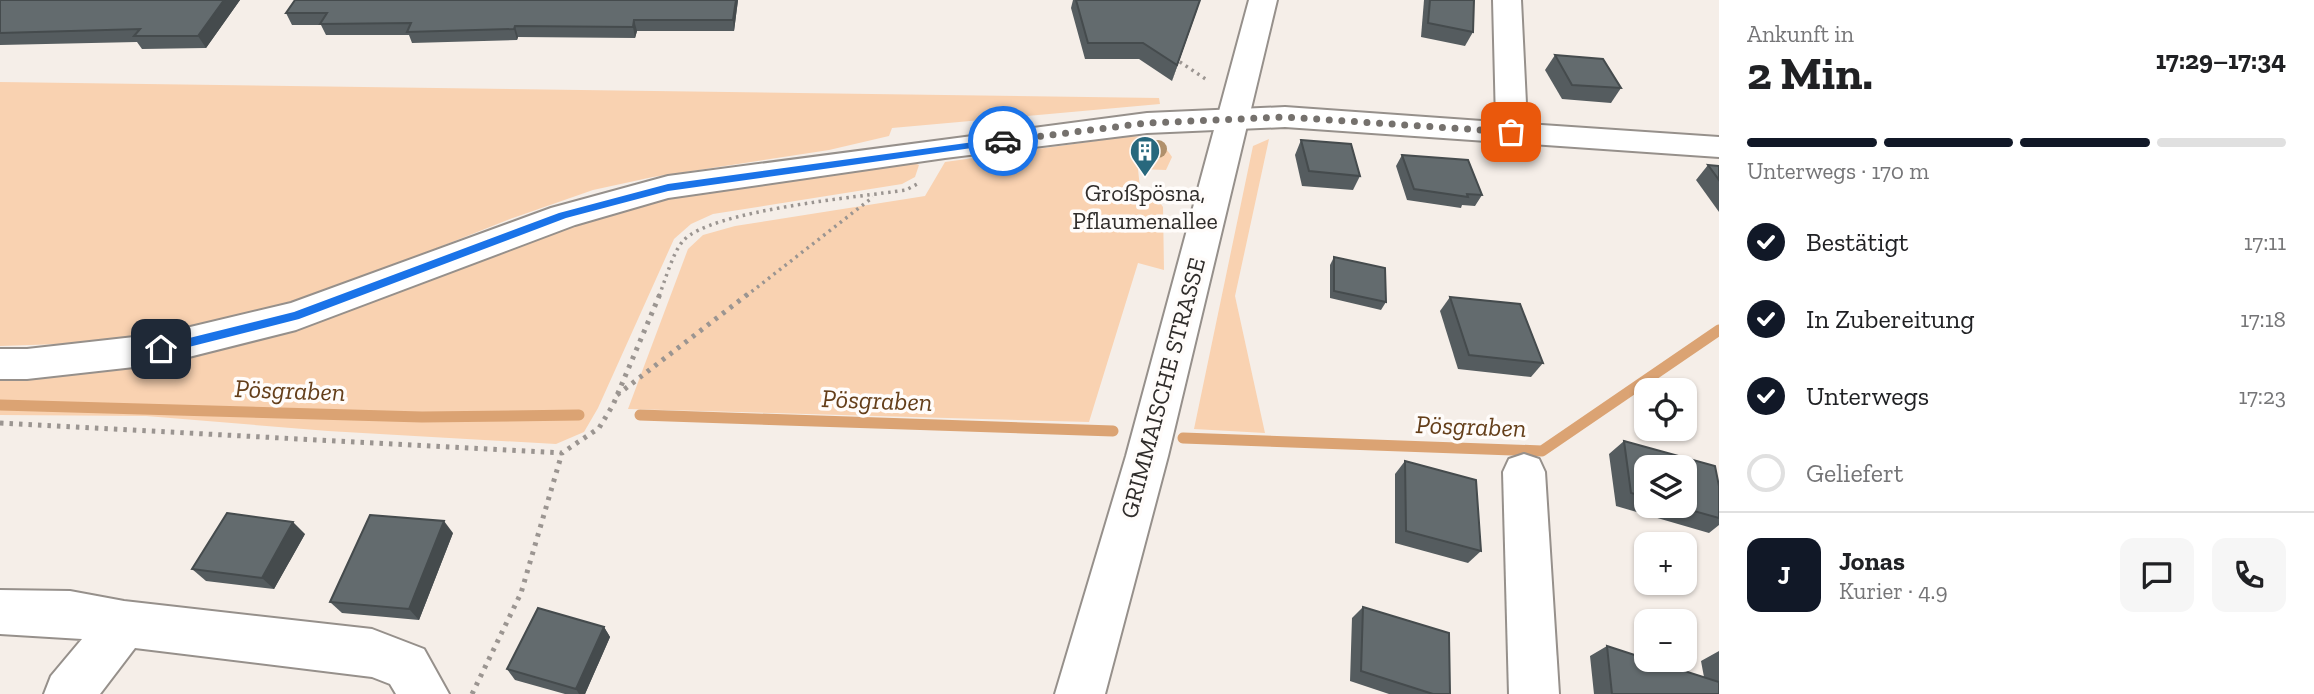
<!DOCTYPE html>
<html lang="de">
<meta charset="utf-8">
<style>
:root{--surface:#fff;--page:#f6f6f6;--text:#202124;--muted:#757577;--line:#e0e0e0;--accent:#111827}
body{margin:0;font-family:"Zilla Slab",serif;background:var(--page);color:var(--text);height:100vh;display:flex;flex-direction:column;font-size:26px;white-space:nowrap}
*{box-sizing:border-box;margin:0}
p{font-size:23px;color:var(--muted)}
.icon{flex:none;width:38px;height:38px;fill:none;stroke:currentColor;stroke-width:2;stroke-linecap:round;stroke-linejoin:round}
.map{position:relative;flex:1;overflow:hidden}
.side{display:flex;flex-direction:column;background:var(--surface);width:595px}
.side>*{flex:none}
.fabs{position:absolute;left:1634px;top:378px;display:grid;gap:14px}
.fabs a{display:grid;place-items:center;width:63px;height:63px;border-radius:14px;background:var(--surface);box-shadow:0 2px 5px #0004;font-size:35px}
.pin{position:absolute;display:grid;place-items:center;width:60px;height:60px;color:#fff;margin:-30px;border-radius:14px;box-shadow:0 4px 10px #0006}
.courier{position:absolute;display:grid;place-items:center;width:70px;height:70px;margin:-35px;border:5px solid #1a73e8;border-radius:50%;background:#fff;color:#222;box-shadow:0 2px 9px #0007}
.overview em{font-style:normal;font-weight:700}
.overview div{display:flex;flex-direction:column-reverse}
.overview{display:flex;align-items:center;justify-content:space-between;height:119px;padding:0 28px}
h1{font-size:46px;font-weight:700;line-height:52px}
.bar{display:grid;grid-template-columns:repeat(4,1fr);gap:10px 7px;align-content:center;height:84px;padding:0 28px}
.bar i{height:9px;border-radius:5px;background:var(--line)}
.bar .active{background:var(--accent)}
.bar p{grid-column:span 4}
.line{display:flex;align-items:center;gap:18px;padding:0 28px;border-top:2px solid var(--line)}
.line div{flex:1}
.round{display:grid;place-items:center;flex:none;width:74px;height:74px;border-radius:14px;background:var(--page)}
ol{padding:0 28px;list-style:none}
li{display:flex;align-items:center;gap:21px;height:77px}
li p{margin-inline-start:auto}
li .icon{padding:7px;border-radius:50%;background:var(--accent);color:#fff;stroke-width:4}
li:last-child{color:var(--muted)}
li i{width:38px;height:38px;border:4px solid var(--line);border-radius:50%}
main{display:flex;flex:1;min-height:0}
.map>svg:first-child{display:block}
.green{fill:#f9d2b1}
.lines{fill:none;stroke-linecap:round;stroke-linejoin:round}
.stream{stroke:#dba373;stroke-width:11}
.street-casing{stroke:#96908b;stroke-width:4}
.secondary-casing{stroke:#96908b;stroke-width:4}
.path-far1{stroke:#9b9591;stroke-width:3.5;stroke-dasharray:2.5 4.5;stroke-linecap:butt}
.path{stroke:#9b9591;stroke-width:5;stroke-dasharray:3.5 6;stroke-linecap:butt}
.street{fill:#fff;fill-rule:evenodd}
.secondary{fill:#fff;fill-rule:evenodd}
.tree{fill:#b0906b}
.wall{fill:#555c5f;fill-rule:evenodd}
.shaded-wall{fill:#454b4d}
.building{fill:#636b6e;stroke:#454b4d;stroke-width:2}
.route{fill:#1a73e8}
.done{stroke:#75716d;stroke-width:7;stroke-dasharray:0 12.6}
.labels{text-anchor:middle;stroke-width:7;stroke-linejoin:round;paint-order:stroke}
.poi-label{font-size:24px;fill:#302d2b;stroke:#fffcfa}
.street-label{font-size:24px;fill:#302d2b;stroke:#fffcfa}
.water-label{font-size:26px;font-style:italic;fill:#643e19;stroke:#fffcfa}
</style>
<main>
<div class="map">
<svg width="1719" height="694" viewBox="0 0 1719 694">
<rect width="100%" height="100%" fill="#f5eee8"/>
<g class="green">
<path d="M0,82L1159,98L1160,104L892,128L889,136L829,150L653,177L593,190L510,219L329,291L193,329L120,342L0,346Z"/>
<path d="M1131,136C1151,137 1161,139 1172,157L1166,170L1138,169L1140,188L1150,189L1163,207L1164,270L1138,263L1089,422L628,409L688,249L703,235L735,226L925,196L945,162Z"/>
<path d="M1269,139L1235,296L1265,433L1194,429L1253,146Z"/>
<path d="M913,162L919,165L915,177L902,184L713,214L691,224L674,239L598,408L584,432L556,444L328,431L146,416L0,415V373L93,371L228,348L307,323L488,253L662,196Z"/>
</g>
<g class="lines">
<g class="stream">
<path d="M0,405L422,417L579,415"/>
<path d="M640,415L1113,431"/>
<path d="M1183,438L1542,451L1719,330"/>
</g>
<g class="street-casing">
<g id="street">
<path d="M1493,0H1521L1527,124L1719,137V157L1285,127L1147,133L945,158L668,198L575,225L296,330L161,364L27,379H0V349H27L161,334L291,303L551,208L668,176L1147,113L1285,107L1496,122Z"/>
<path d="M1524,454L1539,459L1545,472L1559,694H1509L1503,472L1509,459Z"/>
<path d="M0,590L70,591L124,601L372,629L424,649L449,694H396L390,684L372,677L135,648L100,694H44L51,676L82,639L0,634Z"/>
</g>
</g>
<g class="secondary-casing">
<path id="secondary" d="M1249,0H1277L1168,456L1105,694H1055L1126,456Z"/>
</g>
<g class="path-far1">
<path d="M1174,58L1207,80"/>
<path d="M659,296C665,281 673,252 683,241C710,210 860,197 906,190L919,183"/>
<path d="M746,296L873,197"/>
</g>
<g class="path">
<path d="M617,395L748,294"/>
<path d="M0,423L562,453L599,428L613,405L660,294"/>
<path d="M472,694L521,593L562,453"/>
</g>
<use href="#street" class="street"/>
<use href="#secondary" class="secondary"/>
</g>
<circle class="tree" cx="1158" cy="149" r="9"/>
<g class="wall">
<path d="M0,0H240L206,48L142,49L137,42L0,45Z"/>
<path d="M295,0H738L734,31H637L635,38L518,37L517,40L412,43L409,35H326L321,25H292L286,13Z"/>
<path d="M1073,0H1200L1172,81L1139,59H1085L1071,8Z"/>
<path d="M1424,0H1474L1473,32L1465,46L1421,37Z"/>
<path d="M1555,55L1621,88L1611,103L1562,99L1545,70Z"/>
<path d="M1301,140L1360,176L1353,190L1302,186L1295,155Z"/>
<path d="M1402,155L1482,195L1475,206L1462,205L1461,208L1407,200L1396,166Z"/>
<path d="M1708,165L1719,166V212L1696,180Z"/>
<path d="M1334,257L1386,302L1381,310L1330,298V265Z"/>
<path d="M1450,297L1543,363L1531,377L1458,369L1440,311Z"/>
<path d="M1624,441L1719,486V525L1709,533L1616,506L1609,454ZM1647,467L1685,506H1647Z"/>
<path d="M1405,461L1481,551L1468,563L1395,543V474Z"/>
<path d="M453,533L419,620L342,613L330,602Z"/>
<path d="M305,534L274,589L206,581L192,569Z"/>
<path d="M1363,607L1450,694H1389L1350,681L1352,618Z"/>
<path d="M604,627L610,637L585,694H565L515,680L507,669Z"/>
<path d="M1607,646L1704,677L1701,661L1719,651V694H1594L1590,656Z"/>
</g>
<g class="shaded-wall">
<path d="M224,0H240L206,48L198,36Z"/>
<path d="M736,0H738L734,31L733,20Z"/>
<path d="M1200,0L1197,10L1172,81L1177,65Z"/>
<path d="M634,20L637,31L635,38L633,27Z"/>
<path d="M515,26L518,37L517,40L514,29Z"/>
<path d="M444,521L453,533L419,620L409,609Z"/>
<path d="M293,522L305,534L274,589L262,578Z"/>
<path d="M604,627L610,637L585,694H579L576,689Z"/>
</g>
<g class="building">
<path d="M0,0H224L198,36H134L140,29L0,33Z"/>
<path d="M295,0H736L733,20H634L633,27L515,26L514,29L407,32L411,23L320,24L327,13H286Z"/>
<path d="M1076,0H1200L1177,65L1143,43H1088Z"/>
<path d="M1430,0H1474L1473,32L1428,23Z"/>
<path d="M1555,55L1603,59L1621,88L1572,85Z"/>
<path d="M1301,140L1351,144L1360,176L1309,171Z"/>
<path d="M1402,155L1468,160L1482,195L1467,194L1468,197L1414,189Z"/>
<path d="M1708,165L1719,166V180Z"/>
<path d="M1334,257L1385,268L1386,302L1334,291Z"/>
<path d="M1450,297L1520,304L1543,363L1469,355Z"/>
<path d="M1624,441L1715,466L1719,486V518L1676,506H1685V467H1647V497L1631,493Z"/>
<path d="M1405,461L1476,480L1481,551L1406,531Z"/>
<path d="M227,513L293,522L262,578L192,569Z"/>
<path d="M370,515L444,521L409,609L330,602Z"/>
<path d="M1363,607L1449,633L1450,694H1433L1361,671Z"/>
<path d="M538,608L604,627L576,689L507,669Z"/>
<path d="M1607,646L1647,659V660H1650L1719,682V694H1612Z"/>
</g>
<path class="route" d="M1003,138L1007,139V143L668,191L566,218L299,319L161,354L155,349L161,345L294,312L559,213L668,184Z"/>
<g class="lines">
<path class="done" d="M1003,141L1147,123L1285,117L1511,132"/>
</g>
<defs>
<g id="building-pin" transform="scale(1.575)"><path d="M0 17L-7.5 6A9.5 9.5 0 1 1 7.5 6Z" fill="#28687d" stroke="#fffcfa"/><path d="M-4-6H4V6H1V3H-1V6H-4ZM-2.5-4.3h1.7v1.8h-1.7ZM.8-4.3h1.7v1.8H.8ZM-2.5-1h1.7V.8h-1.7ZM.8-1h1.7V.8H.8Z" fill="#fff"/></g>
</defs>
<g fill-rule="evenodd">
<use href="#building-pin" x="1145" y="151"/>
</g>
<g class="labels">
<g class="poi-label">
<text x="1145" y="201">Großpösna,<tspan x="1145" dy="28">Pflaumenallee</tspan></text>
</g>
<g class="street-label">
<text transform="translate(1163 388) rotate(-75)" y="8">GRIMMAISCHE STRASSE</text>
</g>
<g class="water-label">
<text transform="translate(290 390) rotate(2)" y="9">Pösgraben</text>
<text transform="translate(877 400) rotate(2)" y="9">Pösgraben</text>
<text transform="translate(1471 426) rotate(2)" y="9">Pösgraben</text>
</g>
</g>
</svg>
<div class="fabs">
<a><svg class="icon" aria-label="locate" viewBox="0 0 24 24"><circle cx="12" cy="12" r="6"/><path d="M12 2v4M12 18v4M2 12h4M18 12h4"/></svg></a>
<a><svg class="icon" aria-label="layers" viewBox="0 0 24 24"><path d="M12 4l9 5-9 5-9-5zM3 14l9 5 9-5"/></svg></a>
<a>+</a>
<a>−</a>
</div>
<div class="pin" style="left:1511px;top:132px;background:#ea580c"><svg class="icon" aria-label="bag" viewBox="0 0 24 24"><path d="M5 8h14l-1 12H6zM9 8a3 3 0 0 1 6 0"/></svg></div>
<div class="pin" style="left:161px;top:349px;background:#1f2937"><svg class="icon" aria-label="home" viewBox="0 0 24 24"><path d="M3 11l9-7 9 7M6 9v11h12V9"/></svg></div>
<div class="courier" style="left:1003px;top:141px"><svg class="icon" aria-label="car" viewBox="0 0 24 24"><path d="M5 17H2v-5l4-1 3-4h7l3 4 3 1v5h-3M9 17h6M6 11h13"/><circle cx="7" cy="17" r="2"/><circle cx="17" cy="17" r="2"/></svg></div>
</div>
<section class="side">
<div class="overview"><div><h1>2 Min.</h1><p>Ankunft in</p></div><em>17:29–17:34</em></div>
<div class="bar"><i class="active"></i><i class="active"></i><i class="active"></i><i></i><p>Unterwegs · 170 m</p></div>
<ol>
<li><svg class="icon" aria-label="check" viewBox="0 0 24 24"><path d="M5 12l5 5 9-10"/></svg>Bestätigt<p>17:11</p></li>
<li><svg class="icon" aria-label="check" viewBox="0 0 24 24"><path d="M5 12l5 5 9-10"/></svg>In Zubereitung<p>17:18</p></li>
<li><svg class="icon" aria-label="check" viewBox="0 0 24 24"><path d="M5 12l5 5 9-10"/></svg>Unterwegs<p>17:23</p></li>
<li><i></i>Geliefert</li>
</ol>
<div class="line" style="height:126px"><b class="round" style="background:var(--accent);color:#fff">J</b><div><b>Jonas</b><p>Kurier · 4.9</p></div><a class="round"><svg class="icon" aria-label="chat" viewBox="0 0 24 24"><path d="M4 5h16v11H9l-5 4z"/></svg></a><a class="round"><svg class="icon" aria-label="phone" viewBox="0 0 24 24"><path d="M5 4h4l2 5-3 2q2 4 5 5l2-3 5 2v4C11 20 4 13 5 4z"/></svg></a></div>
</section>
</main>
